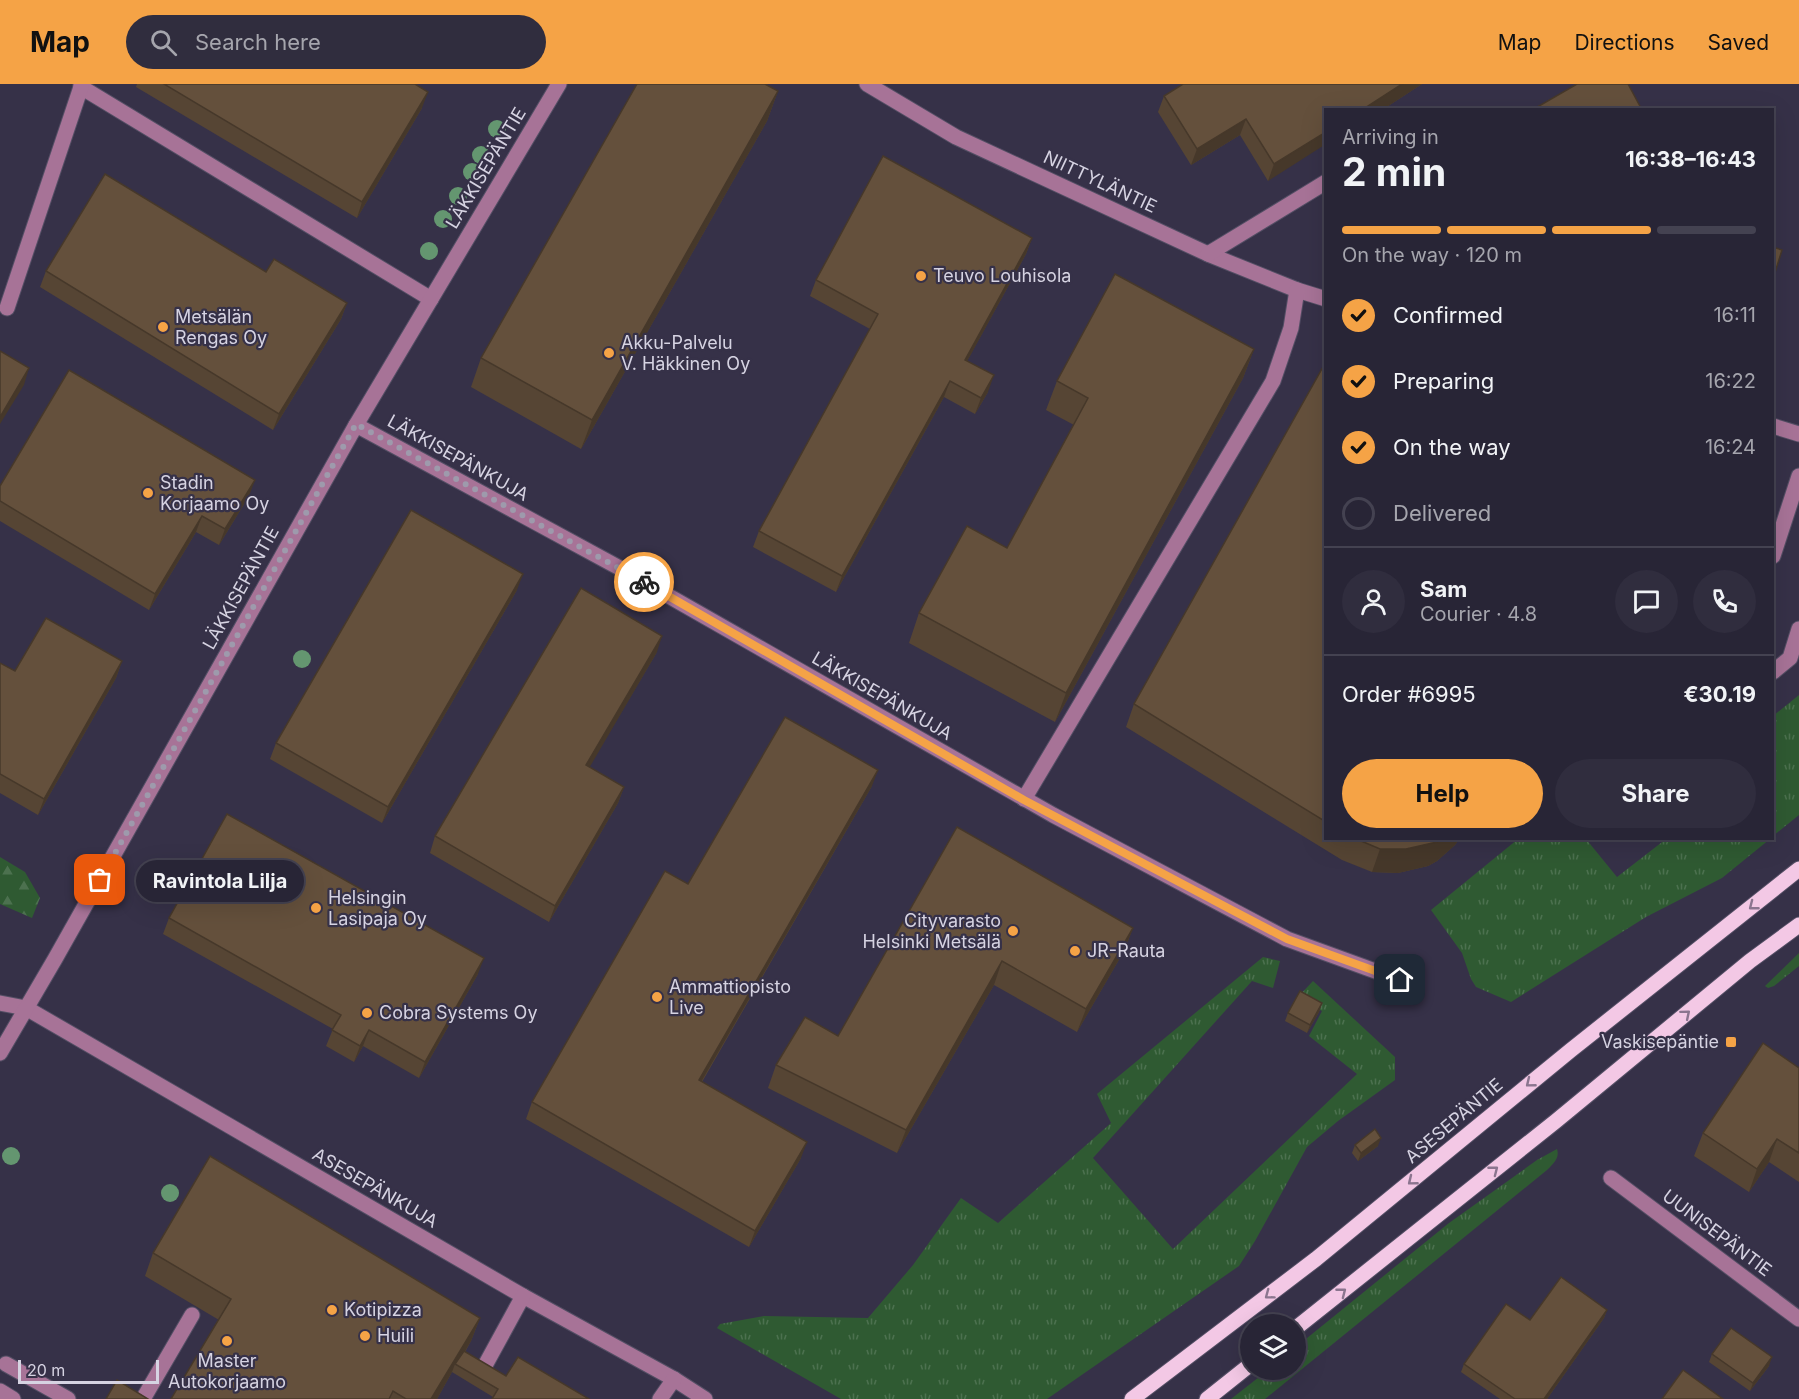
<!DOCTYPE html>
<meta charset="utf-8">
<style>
:root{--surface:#282536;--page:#302d3e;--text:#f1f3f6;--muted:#a5a5ad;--line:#444251;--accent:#f5a346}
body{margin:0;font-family:Inter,sans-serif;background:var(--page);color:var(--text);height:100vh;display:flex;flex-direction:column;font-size:22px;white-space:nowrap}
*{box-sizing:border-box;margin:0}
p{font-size:20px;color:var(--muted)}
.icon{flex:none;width:33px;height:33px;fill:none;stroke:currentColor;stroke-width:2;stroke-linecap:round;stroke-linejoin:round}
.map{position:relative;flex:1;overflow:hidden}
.sheet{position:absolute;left:1324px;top:24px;width:450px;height:732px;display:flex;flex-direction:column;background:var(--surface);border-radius:0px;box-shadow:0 6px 24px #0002,0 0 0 2px var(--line)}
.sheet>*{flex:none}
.buttons{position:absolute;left:1240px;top:1230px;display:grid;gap:12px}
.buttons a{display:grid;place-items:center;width:66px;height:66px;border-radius:50%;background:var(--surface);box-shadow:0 6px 24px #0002,0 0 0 2px var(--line);font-size:30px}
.scale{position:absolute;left:18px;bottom:15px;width:141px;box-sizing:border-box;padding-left:6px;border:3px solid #d6d3e2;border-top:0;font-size:16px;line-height:21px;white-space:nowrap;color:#d6d3e2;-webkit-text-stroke:4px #363148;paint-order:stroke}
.pin{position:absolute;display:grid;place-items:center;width:51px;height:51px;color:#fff;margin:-26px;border-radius:12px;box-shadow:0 3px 9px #0006}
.courier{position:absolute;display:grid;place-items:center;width:60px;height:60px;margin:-30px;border:4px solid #f5a346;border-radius:50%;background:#fff;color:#222;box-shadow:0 2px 8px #0007}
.bubble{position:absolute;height:42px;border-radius:21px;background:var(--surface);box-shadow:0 6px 24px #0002,0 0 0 2px var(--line);font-size:20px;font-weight:700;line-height:42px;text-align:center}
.headline em{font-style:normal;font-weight:700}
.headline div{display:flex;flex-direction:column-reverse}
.headline{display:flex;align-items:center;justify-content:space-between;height:102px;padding:0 18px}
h1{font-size:39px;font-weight:700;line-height:45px}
.bar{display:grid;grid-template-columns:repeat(4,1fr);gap:9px 6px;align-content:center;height:72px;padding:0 18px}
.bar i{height:8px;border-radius:4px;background:var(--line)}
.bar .selected{background:var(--accent)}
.bar p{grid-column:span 4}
.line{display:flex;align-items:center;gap:15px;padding:0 18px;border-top:2px solid var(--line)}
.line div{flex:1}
.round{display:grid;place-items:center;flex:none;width:63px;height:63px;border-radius:32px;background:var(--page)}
ol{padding:0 18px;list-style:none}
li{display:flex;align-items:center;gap:18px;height:66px}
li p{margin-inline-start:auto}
li .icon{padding:6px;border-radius:50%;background:var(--accent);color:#111;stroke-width:4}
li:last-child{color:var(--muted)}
li i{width:33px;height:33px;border:3px solid var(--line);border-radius:50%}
.action{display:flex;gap:12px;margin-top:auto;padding:12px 18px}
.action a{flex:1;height:69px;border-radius:36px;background:var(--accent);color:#111;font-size:24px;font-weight:700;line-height:69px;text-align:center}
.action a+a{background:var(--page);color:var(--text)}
header{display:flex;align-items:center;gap:36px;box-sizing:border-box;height:84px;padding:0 30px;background:var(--accent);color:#111}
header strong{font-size:28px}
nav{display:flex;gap:33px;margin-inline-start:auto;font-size:21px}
.search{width:420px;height:54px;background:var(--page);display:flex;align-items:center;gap:15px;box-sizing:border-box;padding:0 21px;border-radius:33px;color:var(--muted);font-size:22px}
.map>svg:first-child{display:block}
.grass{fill:url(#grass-tufts)}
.forest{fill:url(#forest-firs)}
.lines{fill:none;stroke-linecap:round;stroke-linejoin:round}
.minor-casing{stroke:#534e64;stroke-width:17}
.major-casing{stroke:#534e64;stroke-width:17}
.minor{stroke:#a77397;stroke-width:15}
.major{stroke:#f3c8e5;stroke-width:15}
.tree{fill:#649670}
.wall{fill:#564534}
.shaded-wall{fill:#46382a}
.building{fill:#64503c;stroke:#46382a;stroke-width:1.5}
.oneway{stroke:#8b758f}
.done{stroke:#9e9aac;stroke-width:6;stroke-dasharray:0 10.8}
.route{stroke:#f5a346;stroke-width:8}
.poi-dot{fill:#f5a346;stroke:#363148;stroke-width:2}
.labels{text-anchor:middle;stroke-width:4.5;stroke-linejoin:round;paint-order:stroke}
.street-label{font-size:18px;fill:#d6d3e2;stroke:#363148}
.poi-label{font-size:18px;fill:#d6d3e2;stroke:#363148;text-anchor:start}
</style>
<header>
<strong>Map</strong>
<div class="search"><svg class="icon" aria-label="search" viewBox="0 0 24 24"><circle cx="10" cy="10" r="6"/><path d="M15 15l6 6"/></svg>Search here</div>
<nav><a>Map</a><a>Directions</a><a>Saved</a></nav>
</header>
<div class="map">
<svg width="1799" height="1315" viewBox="0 0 1799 1315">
<defs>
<pattern id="grass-tufts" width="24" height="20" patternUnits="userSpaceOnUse" patternTransform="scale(1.5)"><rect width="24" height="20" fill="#2f5a32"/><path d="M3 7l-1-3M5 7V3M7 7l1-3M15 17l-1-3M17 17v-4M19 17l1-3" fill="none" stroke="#4c714f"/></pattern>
<pattern id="forest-firs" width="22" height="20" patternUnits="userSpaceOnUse" patternTransform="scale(1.5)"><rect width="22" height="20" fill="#2f5a32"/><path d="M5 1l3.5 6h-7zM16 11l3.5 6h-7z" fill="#4c714f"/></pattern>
</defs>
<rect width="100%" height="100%" fill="#363148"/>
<g class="grass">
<path d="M1799,611V731L1773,752V669L1776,667L1773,662V632Z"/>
<path d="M1518,755H1586L1617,793L1666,755H1770L1722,794L1646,833L1511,918L1476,903L1471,895L1462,869L1431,826Z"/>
<path d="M1799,869V882L1774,902L1768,904L1765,902Z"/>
<path d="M1263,873L1280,877L1273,904L1252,897L1093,1074L1173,1165L1357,990L1309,952L1322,927L1297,914L1313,897L1395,973V996L1338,1037L1307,1063L1255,1157L1239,1182L1047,1315H841L717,1244L720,1240L764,1232L868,1234L913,1181L961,1114L998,1139L1111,1039L1097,1010Z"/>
<path d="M1557,1065C1560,1074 1553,1080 1547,1086L1265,1315H1231L1268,1286H1296V1263L1449,1139L1537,1076Z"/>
</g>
<path class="forest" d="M0,773L25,788L40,814L32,834L0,820Z"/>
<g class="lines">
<g class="minor-casing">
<g id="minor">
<path d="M81,0V3L431,215"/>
<path d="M867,0L956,53L1208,170L1297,206L1326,215"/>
<path d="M1208,170L1326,98"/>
<path d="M7,224L81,3"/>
<path d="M356,341L616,482L1053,731L1287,855L1400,896"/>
<path d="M1773,342L1799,350"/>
<path d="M1773,472L1799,392"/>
<path d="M1773,588L1790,574L1799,545"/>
<path d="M1024,715L1273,297L1291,244L1297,206"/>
<path d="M0,919L26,924L523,1212L674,1295L705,1315"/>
<path d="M0,969L55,875L356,341L559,0"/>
<path d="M1611,1094L1799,1235"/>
<path d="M6,1280L68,1315"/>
<path d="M482,1287L523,1212"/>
<path d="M0,1307L13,1315"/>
<path d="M143,1315L192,1231"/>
<path d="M660,1315L674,1295"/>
</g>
</g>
<g class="major-casing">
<g id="major">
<path d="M1296,1244L1556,1037L1750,877L1799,841"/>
<path d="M1132,1315L1316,1175L1571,966L1799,785"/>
<path d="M1207,1315L1251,1280"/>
</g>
</g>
<use href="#minor" class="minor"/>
<use href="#major" class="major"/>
</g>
<g class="tree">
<circle cx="497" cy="45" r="9"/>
<circle cx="481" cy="71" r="9"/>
<circle cx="472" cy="88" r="9"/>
<circle cx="458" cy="112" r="9"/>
<circle cx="443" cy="135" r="9"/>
<circle cx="429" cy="167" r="9"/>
<circle cx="302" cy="575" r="9"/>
<circle cx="11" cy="1072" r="9"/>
<circle cx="170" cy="1109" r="9"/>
</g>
<g class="wall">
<path d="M137,0H415L422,24L357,134L136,3Z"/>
<path d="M1183,0H1422L1382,26H1326L1268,97L1240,51L1191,81L1158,28L1164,12Z"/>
<path d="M778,7L767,37L581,365L471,303L481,274Z"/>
<path d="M1032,154L1026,170L967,277L988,308L975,330L944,313L836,508L753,463L759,447L870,245L810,212L816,196Z"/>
<path d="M46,187L266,188L347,219L341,235L273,346L40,203Z"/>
<path d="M1254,265L1243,294L1055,638L909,559L919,529L1007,464L1074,341L1046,326L1057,297Z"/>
<path d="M1326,284V754H1460L1455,761L1437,777L1428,782L1398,789L1372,788L1342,776L1126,643L1134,620Z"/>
<path d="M0,402L249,412L219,461L196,448L149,526L0,437Z"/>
<path d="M517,506L382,739L270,675L276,659Z"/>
<path d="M657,568L589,683L624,703L618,719L549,838L430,769L435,752Z"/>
<path d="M122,577L116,594L38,731L0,709V579L15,587Z"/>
<path d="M872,702L702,998L801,1074L749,1163L526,1035L532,1018L688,800Z"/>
<path d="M957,743L1133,844L1124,867L1077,948L994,901L897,1069L768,1004L776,981L838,952Z"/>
<path d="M169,834L478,890L419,994L363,962L354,978L326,962L333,945L163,850Z"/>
<path d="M1322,919L1319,928L1307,949L1285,937L1288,929Z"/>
<path d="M1799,984V1098L1769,1078L1749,1108L1694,1072L1703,1049Z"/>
<path d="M1355,1061L1378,1062L1358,1077L1352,1069Z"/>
<path d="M153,1169L480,1234L471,1257L465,1268L506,1292L589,1315L493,1313L452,1288L437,1315H171L219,1236L145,1192Z"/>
<path d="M1607,1226L1604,1234L1547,1315H1500L1461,1288L1464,1280L1530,1236Z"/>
<path d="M1712,1270L1769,1282L1750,1307L1709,1278Z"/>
</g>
<g class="shaded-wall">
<path d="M1402,0H1422L1382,26H1362Z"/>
<path d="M778,7L767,37L581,365L592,336Z"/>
<path d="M428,8L422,24L357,134L362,118Z"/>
<path d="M1246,35L1240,51L1191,81L1197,65Z"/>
<path d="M1326,48V60L1268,97L1274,80Z"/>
<path d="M1032,154L1026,170L959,292L965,276Z"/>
<path d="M347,219L341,235L273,346L279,330Z"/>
<path d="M1254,265L1243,294L1055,638L1066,609Z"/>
<path d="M29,284L24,301L0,340V333Z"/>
<path d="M994,291L988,308L975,330L981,314Z"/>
<path d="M950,297L944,313L836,508L842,492Z"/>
<path d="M255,396L249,412L219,461L225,445Z"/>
<path d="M202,432L196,448L149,526L155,510Z"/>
<path d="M523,490L517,506L382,739L388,723Z"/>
<path d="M662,552L657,568L581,698L586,681Z"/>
<path d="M122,577L116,594L38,731L44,715Z"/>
<path d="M878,686L872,702L693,1012L699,996Z"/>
<path d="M624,703L618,719L549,838L555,822Z"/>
<path d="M1445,754H1460L1455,761L1437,777L1428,782L1398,789L1372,788L1380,765Z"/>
<path d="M1133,844L1124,867L1077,948L1086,925Z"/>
<path d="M484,874L478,890L419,994L425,978Z"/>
<path d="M1002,877L994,901L897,1069L906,1046Z"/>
<path d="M1322,919L1319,928L1307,949L1310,941Z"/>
<path d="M369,946L363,962L354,978L360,962Z"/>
<path d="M1381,1054L1378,1062L1358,1077L1361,1069Z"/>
<path d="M1777,1055L1769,1078L1749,1108L1757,1085Z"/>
<path d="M807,1058L801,1074L749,1163L755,1147Z"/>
<path d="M1607,1226L1604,1234L1547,1315H1544Z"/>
<path d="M480,1234L471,1257L457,1281L455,1280L452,1288L437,1315H431Z"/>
<path d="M1772,1273L1769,1282L1750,1307L1753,1299Z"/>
</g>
<g class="building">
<path d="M164,0H415L428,8L362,118Z"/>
<path d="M637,0H765L778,7L592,336L481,274Z"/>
<path d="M1183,0H1402L1362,26H1326V48L1274,80L1246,35L1197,65L1164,12Z"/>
<path d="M1577,0H1628L1642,26H1532Z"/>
<path d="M883,72L1032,154L965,276L994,291L981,314L950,297L842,492L759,447L878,230L816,196Z"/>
<path d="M105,90L266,188L274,175L347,219L279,330L46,187Z"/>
<path d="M1773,163L1782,166L1773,195Z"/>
<path d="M1115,190L1254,265L1066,609L919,529L967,442L1007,464L1088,314L1057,297Z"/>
<path d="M0,267L29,284L0,333Z"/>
<path d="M1323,283L1326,284V738L1134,620Z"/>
<path d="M69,286L255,396L225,445L202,432L155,510L0,417V402Z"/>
<path d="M411,426L523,490L388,723L276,659Z"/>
<path d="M581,504L662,552L586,681L624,703L555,822L435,752Z"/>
<path d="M46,534L122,577L44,715L0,690V579L15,587Z"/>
<path d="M785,633L878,686L699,996L807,1058L755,1147L532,1018L665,787L688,800Z"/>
<path d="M227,730L484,874L425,978L369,946L360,962L332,946L341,931L169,834Z"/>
<path d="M957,743L1133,844L1086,925L1002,877L906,1046L776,981L805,933L838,952Z"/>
<path d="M1354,754H1445L1437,758L1406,765H1380Z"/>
<path d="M1300,907L1322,919L1310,941L1288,929Z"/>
<path d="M1763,959L1799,984V1069L1777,1055L1757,1085L1703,1049Z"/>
<path d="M1375,1045L1381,1054L1361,1069L1355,1061Z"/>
<path d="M210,1072L480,1234L431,1315H406L393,1307L389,1315H171L231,1215L153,1169Z"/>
<path d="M1561,1193L1607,1226L1544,1315H1515L1464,1280L1506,1220L1530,1236Z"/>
<path d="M1731,1244L1772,1273L1753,1299L1712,1270Z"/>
<path d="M464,1267L506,1292L518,1273L589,1315H492L498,1305L455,1280Z"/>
<path d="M1683,1286L1723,1315H1662Z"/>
<path d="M117,1296L148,1315H106Z"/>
</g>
<defs><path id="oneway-chevron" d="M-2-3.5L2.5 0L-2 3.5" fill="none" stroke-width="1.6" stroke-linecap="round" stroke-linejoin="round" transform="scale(1.5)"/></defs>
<g class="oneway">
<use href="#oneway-chevron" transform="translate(1753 822) rotate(142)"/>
<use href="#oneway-chevron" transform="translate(1686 930) rotate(-40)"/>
<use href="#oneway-chevron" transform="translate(1530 999) rotate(141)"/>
<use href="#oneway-chevron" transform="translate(1494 1086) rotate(-38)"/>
<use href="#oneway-chevron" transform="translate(1412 1097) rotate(141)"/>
<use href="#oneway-chevron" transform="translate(1342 1208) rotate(-38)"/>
<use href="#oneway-chevron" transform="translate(1269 1211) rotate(143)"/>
</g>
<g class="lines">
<path class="done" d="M100,796L356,340L644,498"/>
<path class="route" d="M644,498L1024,716L1228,824L1287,855L1400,896"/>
</g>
<g class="poi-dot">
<circle cx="921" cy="192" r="6"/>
<circle cx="163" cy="243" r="6"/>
<circle cx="609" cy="269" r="6"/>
<circle cx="148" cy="409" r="6"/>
<circle cx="316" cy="824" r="6"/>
<circle cx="1013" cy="847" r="6"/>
<circle cx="1075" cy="867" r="6"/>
<circle cx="657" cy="913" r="6"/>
<circle cx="367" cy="929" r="6"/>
<rect x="1725" y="952" width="12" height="12" rx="3"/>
<circle cx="332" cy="1226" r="6"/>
<circle cx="365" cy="1252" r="6"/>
<circle cx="227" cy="1257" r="6"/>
</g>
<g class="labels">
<g class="street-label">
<text transform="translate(486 84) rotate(-59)" y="6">LÄKKISEPÄNTIE</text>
<text transform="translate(1100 98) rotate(25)" y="6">NIITTYLÄNTIE</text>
<text transform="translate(458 374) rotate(29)" y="6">LÄKKISEPÄNKUJA</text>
<text transform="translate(241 504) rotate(-61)" y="6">LÄKKISEPÄNTIE</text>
<text transform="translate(882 612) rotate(30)" y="6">LÄKKISEPÄNKUJA</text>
<text transform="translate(1454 1037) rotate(-40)" y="6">ASESEPÄNTIE</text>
<text transform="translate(375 1104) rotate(30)" y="6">ASESEPÄNKUJA</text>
<text transform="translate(1717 1149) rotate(37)" y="6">UUNISEPÄNTIE</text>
</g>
<g class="poi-label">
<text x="933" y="198">Teuvo Louhisola</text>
<text x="175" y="239">Metsälän<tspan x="175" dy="21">Rengas Oy</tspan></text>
<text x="621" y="265">Akku-Palvelu<tspan x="621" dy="21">V. Häkkinen Oy</tspan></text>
<text x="160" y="405">Stadin<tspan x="160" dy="21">Korjaamo Oy</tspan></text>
<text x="328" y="820">Helsingin<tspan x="328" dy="21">Lasipaja Oy</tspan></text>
<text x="1001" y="843" text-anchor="end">Cityvarasto<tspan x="1001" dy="21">Helsinki Metsälä</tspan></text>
<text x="1087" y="873">JR-Rauta</text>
<text x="669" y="909">Ammattiopisto<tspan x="669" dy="21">Live</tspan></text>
<text x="379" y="935">Cobra Systems Oy</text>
<text x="1719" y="964" text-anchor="end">Vaskisepäntie</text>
<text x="344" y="1232">Kotipizza</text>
<text x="377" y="1258">Huili</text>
<text x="227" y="1283" text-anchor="middle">Master<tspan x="227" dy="21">Autokorjaamo</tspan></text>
</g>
</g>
</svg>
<div class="buttons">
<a><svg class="icon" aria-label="layers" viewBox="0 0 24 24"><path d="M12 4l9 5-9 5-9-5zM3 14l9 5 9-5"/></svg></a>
</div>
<div class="scale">20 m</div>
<div class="pin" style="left:100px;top:796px;background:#ea580c"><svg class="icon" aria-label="bag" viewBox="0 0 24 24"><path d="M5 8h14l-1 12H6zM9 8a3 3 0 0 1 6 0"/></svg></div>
<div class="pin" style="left:1400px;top:896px;background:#1f2937"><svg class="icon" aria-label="home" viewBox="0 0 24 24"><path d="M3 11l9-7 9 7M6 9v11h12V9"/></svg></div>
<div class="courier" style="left:644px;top:498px"><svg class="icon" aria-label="bike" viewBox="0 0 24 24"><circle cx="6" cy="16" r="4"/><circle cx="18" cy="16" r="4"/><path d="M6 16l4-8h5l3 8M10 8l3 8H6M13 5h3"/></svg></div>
<div class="bubble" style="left:136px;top:776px;width:168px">Ravintola Lilja</div>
<section class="sheet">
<div class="headline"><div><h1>2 min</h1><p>Arriving in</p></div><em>16:38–16:43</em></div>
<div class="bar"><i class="selected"></i><i class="selected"></i><i class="selected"></i><i></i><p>On the way · 120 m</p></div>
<ol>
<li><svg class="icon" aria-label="check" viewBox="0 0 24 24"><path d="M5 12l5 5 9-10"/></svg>Confirmed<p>16:11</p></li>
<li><svg class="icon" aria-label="check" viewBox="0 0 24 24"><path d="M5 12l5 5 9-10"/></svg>Preparing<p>16:22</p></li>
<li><svg class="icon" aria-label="check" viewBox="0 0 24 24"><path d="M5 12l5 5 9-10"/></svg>On the way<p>16:24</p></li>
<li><i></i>Delivered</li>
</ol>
<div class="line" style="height:108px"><a class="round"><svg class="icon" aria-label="person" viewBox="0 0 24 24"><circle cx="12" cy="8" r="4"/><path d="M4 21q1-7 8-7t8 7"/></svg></a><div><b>Sam</b><p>Courier · 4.8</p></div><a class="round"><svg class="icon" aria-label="chat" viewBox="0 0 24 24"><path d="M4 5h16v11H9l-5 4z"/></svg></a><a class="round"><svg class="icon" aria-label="phone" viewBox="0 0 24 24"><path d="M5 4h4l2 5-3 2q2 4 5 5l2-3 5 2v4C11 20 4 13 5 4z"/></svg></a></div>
<div class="line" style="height:78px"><div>Order #6995</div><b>€30.19</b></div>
<div class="action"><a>Help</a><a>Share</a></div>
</section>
</div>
